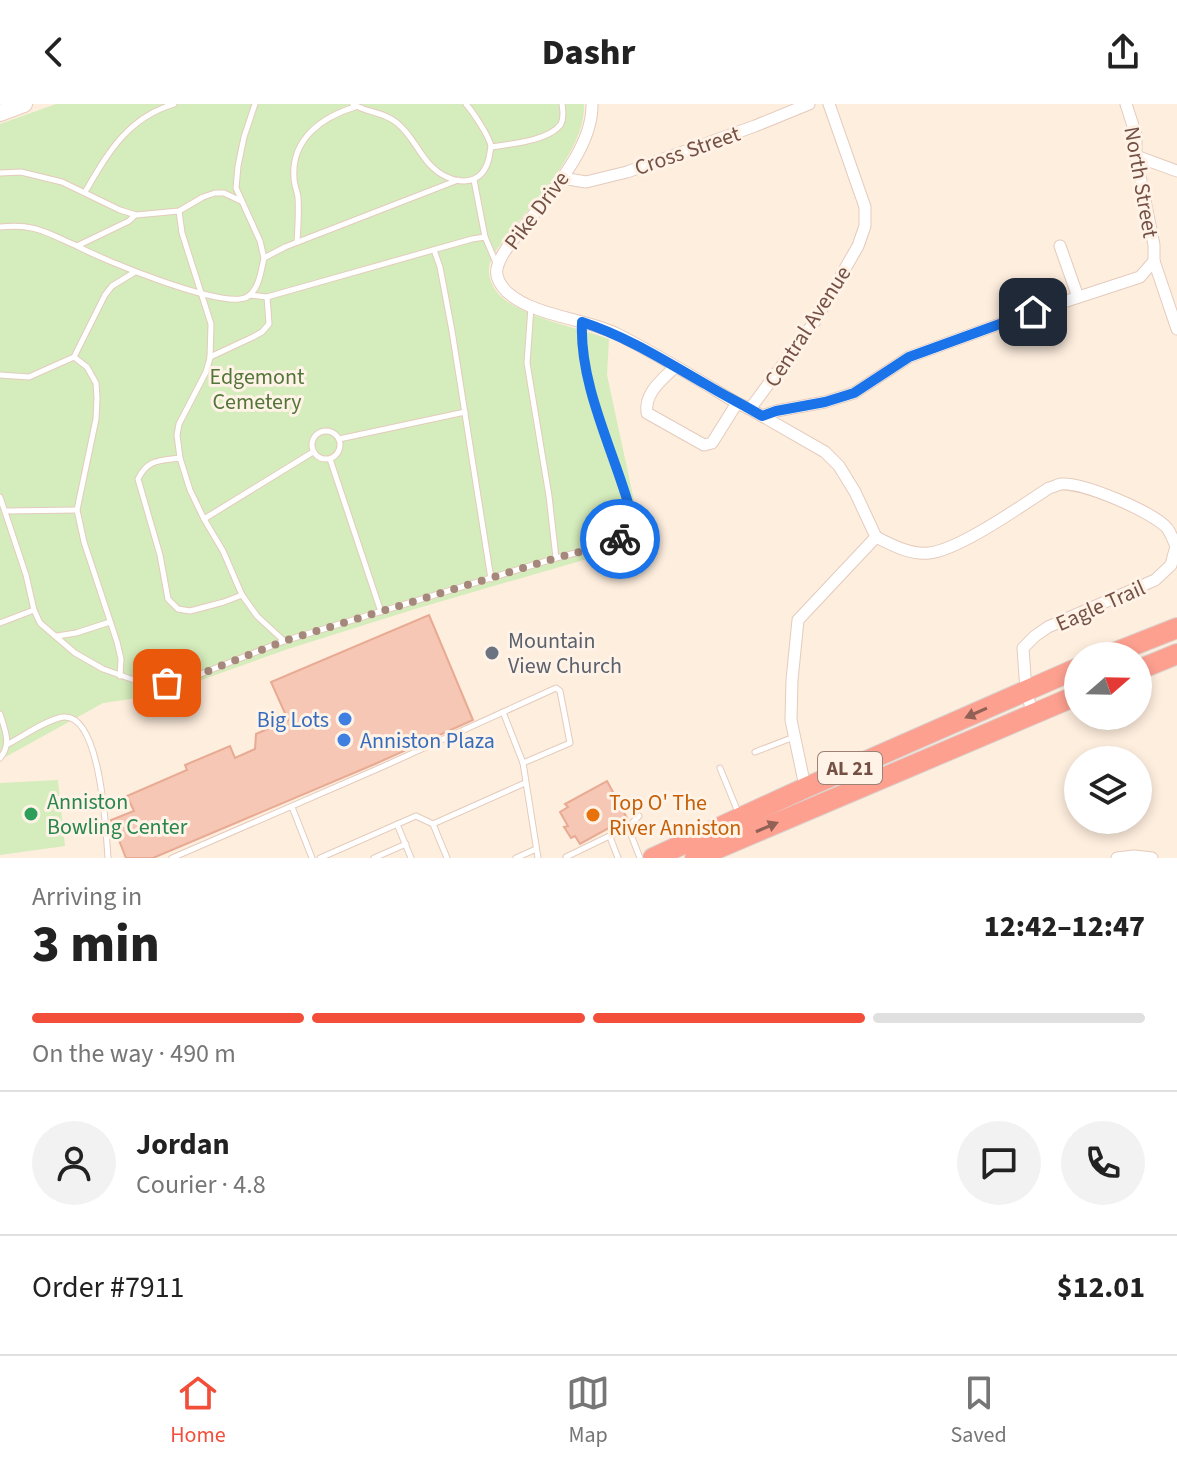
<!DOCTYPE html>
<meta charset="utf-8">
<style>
:root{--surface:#fff;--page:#f2f2f2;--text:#222;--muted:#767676;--line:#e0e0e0;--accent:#f24e39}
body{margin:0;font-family:"Source Sans 3",sans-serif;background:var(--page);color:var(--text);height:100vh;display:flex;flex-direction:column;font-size:30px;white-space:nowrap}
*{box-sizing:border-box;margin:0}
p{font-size:26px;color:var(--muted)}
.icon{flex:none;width:44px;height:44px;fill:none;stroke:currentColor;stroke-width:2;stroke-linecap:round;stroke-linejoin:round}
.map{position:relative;height:754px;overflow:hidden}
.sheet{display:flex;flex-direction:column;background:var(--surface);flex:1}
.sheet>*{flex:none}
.needle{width:52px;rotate:70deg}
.buttons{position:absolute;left:1064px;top:538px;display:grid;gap:16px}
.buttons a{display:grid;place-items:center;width:88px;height:88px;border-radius:50%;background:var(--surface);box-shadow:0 4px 12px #0003;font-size:40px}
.pin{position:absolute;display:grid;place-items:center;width:68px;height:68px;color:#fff;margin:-34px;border-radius:16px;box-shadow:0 4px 12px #0006}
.courier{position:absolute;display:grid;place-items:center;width:80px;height:80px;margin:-40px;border:6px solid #1a73e8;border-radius:50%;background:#fff;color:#222;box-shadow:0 2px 10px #0007}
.summary em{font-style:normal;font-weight:800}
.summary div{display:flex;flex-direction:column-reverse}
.summary{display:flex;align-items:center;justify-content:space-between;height:136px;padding:0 32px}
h1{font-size:52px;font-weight:800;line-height:60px}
.bar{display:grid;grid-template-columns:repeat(4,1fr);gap:12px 8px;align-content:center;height:96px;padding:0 32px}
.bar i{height:10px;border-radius:6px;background:var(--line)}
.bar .on{background:var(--accent)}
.bar p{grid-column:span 4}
.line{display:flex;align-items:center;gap:20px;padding:0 32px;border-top:2px solid var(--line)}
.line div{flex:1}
.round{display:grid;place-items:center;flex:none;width:84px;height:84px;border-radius:42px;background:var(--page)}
header{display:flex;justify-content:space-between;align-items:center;height:104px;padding:0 32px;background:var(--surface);font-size:36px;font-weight:800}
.tab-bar{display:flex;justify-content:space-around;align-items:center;height:112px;border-top:2px solid var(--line);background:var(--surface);font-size:22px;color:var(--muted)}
.tab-bar a{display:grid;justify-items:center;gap:4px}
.tab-bar .on{color:var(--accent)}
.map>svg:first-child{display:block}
.green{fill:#d5ecbc}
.building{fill:#f5c7b4;stroke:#e9aa93;stroke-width:2}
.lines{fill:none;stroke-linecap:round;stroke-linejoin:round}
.lane-casing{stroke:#e4cbbd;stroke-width:7}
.street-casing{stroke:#e4cbbd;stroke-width:13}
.secondary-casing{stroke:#eacbb9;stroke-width:18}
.highway-casing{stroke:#dbd2cf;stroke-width:22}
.lane{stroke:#fff;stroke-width:5}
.street{stroke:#fff;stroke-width:11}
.secondary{stroke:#fff;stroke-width:16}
.highway{stroke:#fda090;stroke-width:20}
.oneway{fill:#906154}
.done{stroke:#a5887b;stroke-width:8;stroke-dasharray:0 14.4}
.route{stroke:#1a73e8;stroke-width:10}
.worship-dot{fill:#6b7280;stroke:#fff2e6;stroke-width:3}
.shop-dot{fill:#3f7fe0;stroke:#fff2e6;stroke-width:3}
.leisure-dot{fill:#2e9e5b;stroke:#fff2e6;stroke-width:3}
.food-dot{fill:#e8710a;stroke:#fff2e6;stroke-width:3}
.labels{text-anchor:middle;stroke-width:6;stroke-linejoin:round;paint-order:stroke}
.shield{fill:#fff2e6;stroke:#9e8175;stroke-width:2}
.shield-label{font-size:20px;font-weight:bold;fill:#755145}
.street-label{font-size:22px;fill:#755145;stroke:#fff2e6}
.park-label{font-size:22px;fill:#52763a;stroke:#fff2e6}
.worship-label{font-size:22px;fill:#5b616d;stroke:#fff2e6;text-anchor:start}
.shop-label{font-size:22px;fill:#366cbe;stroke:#fff2e6;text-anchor:end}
.leisure-label{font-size:22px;fill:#27864d;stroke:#fff2e6;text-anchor:start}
.food-label{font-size:22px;fill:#c56008;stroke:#fff2e6;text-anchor:start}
</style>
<header><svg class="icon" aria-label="back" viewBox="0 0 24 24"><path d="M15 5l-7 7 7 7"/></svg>Dashr<svg class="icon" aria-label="share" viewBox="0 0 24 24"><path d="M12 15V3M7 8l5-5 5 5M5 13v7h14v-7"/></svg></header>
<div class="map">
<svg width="1177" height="754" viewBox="0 0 1177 754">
<rect width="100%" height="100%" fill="#feeede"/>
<g class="green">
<path d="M56,0H584C586,44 537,94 511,127C503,137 491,150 489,164C488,177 495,188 505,196C531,215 578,224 609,235L607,271L641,429L635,441L415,505L288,545L159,591L103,599L0,656V20Z"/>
<path d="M58,676L65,742L0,751V679Z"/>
</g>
<g class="building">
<path d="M429,511L473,616L375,660L153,754H126L111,716L134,707L127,692L187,666L185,661L230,642L235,654L255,645L256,630L288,616L271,578Z"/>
<path d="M607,677L627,714L580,740L575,732L571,734L564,723L568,722L560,708L568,703L565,700Z"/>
</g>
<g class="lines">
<g class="lane-casing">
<g id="lane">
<path d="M255,0L244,33L238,62L236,84L260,137L264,154"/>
<path d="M353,0C366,9 383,7 397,19C417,35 422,62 447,73C467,82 484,76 489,54C489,53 491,44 491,42C489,32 473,8 466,0"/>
<path d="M491,43C510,40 549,37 561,20C564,14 563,6 562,0"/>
<path d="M0,69L21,68L62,78L120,106L136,111L179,107L203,93L215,89H224L241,97"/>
<path d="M474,76L485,133L497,161"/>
<path d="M85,88C108,49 127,14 174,0"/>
<path d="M179,107L182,129L211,220L210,254L206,268L179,320L177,331L180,354L190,386L204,415L223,447L242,491L257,512L284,537"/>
<path d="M0,123C34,119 47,129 77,142L129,117L135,111"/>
<path d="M297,138C298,123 299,108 298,93C297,87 294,80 294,74C291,35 322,13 355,3"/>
<path d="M77,142C103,156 224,206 247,193C259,186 261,167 264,154L285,143L458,76"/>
<path d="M434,146L440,163L452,227L491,475"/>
<path d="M250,191L267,193L472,135L485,133"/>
<path d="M531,203L527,259L549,392L556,454"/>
<path d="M74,253L87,263L96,279L97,294L96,315L77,406L84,438L117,538L121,555L120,572"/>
<path d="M210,253L253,233L262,228L269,220L267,193"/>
<path d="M0,271L29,273L74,253L105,191L112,182L135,168"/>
<circle cx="326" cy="341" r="14"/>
<path d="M339,335L465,308"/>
<path d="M180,354C159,357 148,355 138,375L160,451L168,495L178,505L190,507L224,498L242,491"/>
<path d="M330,355L381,508"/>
<path d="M0,393L26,471L34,506L40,519L75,549L103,565L137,577L167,579L198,571L284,537L556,454L610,440L620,435L630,427L633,416C617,354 579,283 582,219"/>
<path d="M6,407L77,406"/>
<path d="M204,415L313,348"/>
<path d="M0,519L34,506"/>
<path d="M57,532L76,529L110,518"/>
<path d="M503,608L523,659"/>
<path d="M0,610C5,626 12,640 0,654"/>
<path d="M8,640C22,633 49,614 64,613C101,611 106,727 108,754"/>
<path d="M755,648L794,633"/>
<path d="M720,664L738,708"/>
<path d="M292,703L312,754"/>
<path d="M397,720L411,754"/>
<path d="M433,720L447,754"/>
<path d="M628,723L640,754"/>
<path d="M610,733L618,754"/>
<path d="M566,753L628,723L639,712"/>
<path d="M172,754L382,663L556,584L560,587L570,639L523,659L538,754"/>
<path d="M320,754L416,712L433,720L525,679"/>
<path d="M374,754L406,740"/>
<path d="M516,754L536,745"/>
</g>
</g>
<g class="street-casing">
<g id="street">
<path d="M592,0C593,45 548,92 521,126C513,136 502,148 498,161C494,171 500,181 507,188C534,212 582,214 615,229C657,250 697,275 737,299L750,305L825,348L839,362L855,388L876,433"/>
<path d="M1126,0L1136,31V52L1154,141V157L1177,225"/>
<path d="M1136,52L1177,67"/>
<path d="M562,74L586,78L627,68L755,22L809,0"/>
<path d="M1060,142L1078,193"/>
<path d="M675,263C662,276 644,289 647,309L704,341L712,339L737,299"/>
<path d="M750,305L815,217L858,142L865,122V103L829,0"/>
<path d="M762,312L776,307L825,298L854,289L909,253L1033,208L1140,173L1154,157"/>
<path d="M876,433C892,441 910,451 929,449C959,446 1021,402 1049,384C1051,384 1059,380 1061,380C1083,378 1153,408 1167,424C1171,429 1173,436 1176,442L1171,461L1155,476L1048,523L1035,532L1023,544L1026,587L1033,610"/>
<path d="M806,687L791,616L792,576L798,516L876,433"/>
<path d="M1117,754L1134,752L1152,754"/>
</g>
</g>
<g class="secondary-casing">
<path id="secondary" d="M0,9L24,0"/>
</g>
<g class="highway-casing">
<g id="highway">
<path d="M1106,552L1177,524"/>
<path d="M1138,566L1177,550"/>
<path d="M653,754L805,684L1078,564"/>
<path d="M695,754L1078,591"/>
</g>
</g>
<use href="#lane" class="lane"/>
<use href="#street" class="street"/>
<use href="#secondary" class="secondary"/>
<use href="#highway" class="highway"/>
</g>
<defs><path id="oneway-solid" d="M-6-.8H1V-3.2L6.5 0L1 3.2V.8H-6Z" transform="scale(2)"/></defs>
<g class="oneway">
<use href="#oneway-solid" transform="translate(976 609) rotate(156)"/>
<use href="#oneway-solid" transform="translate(767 723) rotate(-23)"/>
</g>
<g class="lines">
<path class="done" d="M167,579L198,571L284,537L556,454L610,440L620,435"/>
<path class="route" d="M620,435L630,427L633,416C617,353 579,284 582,218C628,233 665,257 707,281C725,292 744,301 762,312L776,307L825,298L854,289L909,253L1033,208"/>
</g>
<circle class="worship-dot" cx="492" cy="549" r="8"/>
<g class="shop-dot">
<circle cx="345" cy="615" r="8"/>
<circle cx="344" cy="636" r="8"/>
</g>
<circle class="leisure-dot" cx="31" cy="710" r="8"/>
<circle class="food-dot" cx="593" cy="711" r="8"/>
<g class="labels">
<rect class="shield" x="818" y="648" width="64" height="32" rx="6"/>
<g class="shield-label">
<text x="850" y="671">AL 21</text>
</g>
<g class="street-label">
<text transform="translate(687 46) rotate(-19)" y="8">Cross Street</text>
<text transform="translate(1142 78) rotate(80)" y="8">North Street</text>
<text transform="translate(536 106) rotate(-53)" y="8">Pike Drive</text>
<text transform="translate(807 222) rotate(-57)" y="8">Central Avenue</text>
<text transform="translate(1100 501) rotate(-24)" y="8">Eagle Trail</text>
</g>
<g class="park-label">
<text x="257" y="280">Edgemont<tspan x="257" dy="25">Cemetery</tspan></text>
</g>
<g class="worship-label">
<text x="508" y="544">Mountain<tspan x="508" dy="25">View Church</tspan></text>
</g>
<g class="shop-label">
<text x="329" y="623">Big Lots</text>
<text x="360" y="644" text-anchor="start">Anniston Plaza</text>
</g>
<g class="leisure-label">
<text x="47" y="705">Anniston<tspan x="47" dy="25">Bowling Center</tspan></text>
</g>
<g class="food-label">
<text x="609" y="706">Top O' The<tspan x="609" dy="25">River Anniston</tspan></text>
</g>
</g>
</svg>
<div class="buttons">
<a><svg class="needle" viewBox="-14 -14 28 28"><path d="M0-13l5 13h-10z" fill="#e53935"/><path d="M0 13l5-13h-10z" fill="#767676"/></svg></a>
<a><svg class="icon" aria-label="layers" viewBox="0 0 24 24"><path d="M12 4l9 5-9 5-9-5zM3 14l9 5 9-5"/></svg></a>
</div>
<div class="pin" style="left:167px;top:579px;background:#ea580c"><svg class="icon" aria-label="bag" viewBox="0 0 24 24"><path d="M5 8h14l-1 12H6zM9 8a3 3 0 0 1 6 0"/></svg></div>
<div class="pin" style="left:1033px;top:208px;background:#1f2937"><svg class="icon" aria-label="home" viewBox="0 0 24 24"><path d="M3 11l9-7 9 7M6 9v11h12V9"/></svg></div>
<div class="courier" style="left:620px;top:435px"><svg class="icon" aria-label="bike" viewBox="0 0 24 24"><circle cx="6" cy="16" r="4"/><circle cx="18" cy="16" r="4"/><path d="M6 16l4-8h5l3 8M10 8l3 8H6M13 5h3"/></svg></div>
</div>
<section class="sheet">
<div class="summary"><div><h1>3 min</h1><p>Arriving in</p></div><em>12:42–12:47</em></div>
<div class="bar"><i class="on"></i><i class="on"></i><i class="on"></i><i></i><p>On the way · 490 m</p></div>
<div class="line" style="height:144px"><a class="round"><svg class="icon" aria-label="person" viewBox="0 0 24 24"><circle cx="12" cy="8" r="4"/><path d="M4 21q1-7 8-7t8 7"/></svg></a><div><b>Jordan</b><p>Courier · 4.8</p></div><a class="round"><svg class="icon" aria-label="chat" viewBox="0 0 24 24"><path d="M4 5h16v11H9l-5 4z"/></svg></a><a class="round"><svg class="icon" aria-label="phone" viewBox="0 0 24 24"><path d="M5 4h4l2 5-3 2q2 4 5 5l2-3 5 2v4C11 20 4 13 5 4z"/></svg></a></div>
<div class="line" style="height:104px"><div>Order #7911</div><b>$12.01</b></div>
</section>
<nav class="tab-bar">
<a class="on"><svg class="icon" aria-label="home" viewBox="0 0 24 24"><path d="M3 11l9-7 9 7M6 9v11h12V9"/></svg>Home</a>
<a><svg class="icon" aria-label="map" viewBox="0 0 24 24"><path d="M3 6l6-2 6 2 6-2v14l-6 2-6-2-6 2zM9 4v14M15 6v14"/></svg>Map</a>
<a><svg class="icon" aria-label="saved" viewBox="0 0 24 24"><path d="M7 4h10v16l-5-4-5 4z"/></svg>Saved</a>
</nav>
